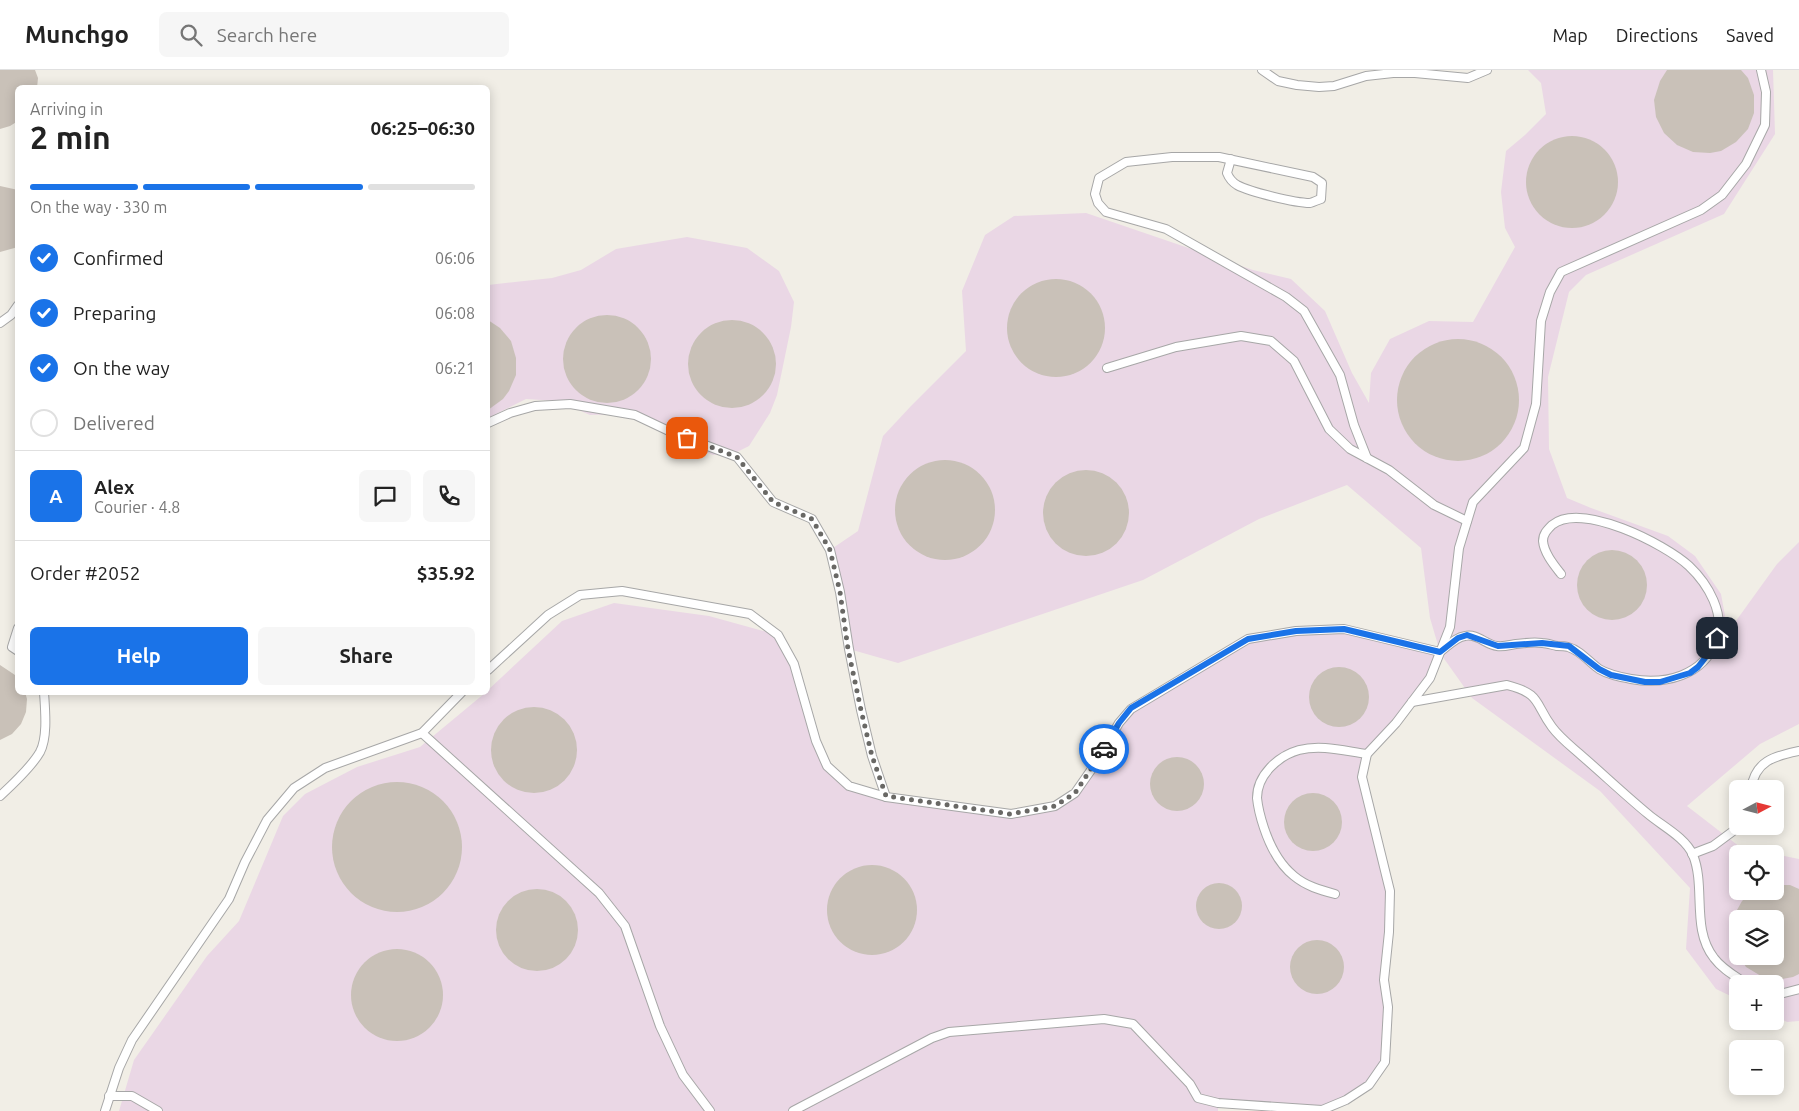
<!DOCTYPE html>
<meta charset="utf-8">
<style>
:root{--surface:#fff;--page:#f6f6f6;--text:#222;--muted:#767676;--line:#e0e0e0;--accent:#1a73e8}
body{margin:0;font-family:Ubuntu,sans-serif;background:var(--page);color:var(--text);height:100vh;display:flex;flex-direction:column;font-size:19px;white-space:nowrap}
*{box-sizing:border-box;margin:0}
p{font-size:16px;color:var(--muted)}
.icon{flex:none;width:28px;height:28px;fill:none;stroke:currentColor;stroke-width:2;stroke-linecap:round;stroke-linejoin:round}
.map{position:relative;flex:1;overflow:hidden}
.drawer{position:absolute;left:15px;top:15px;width:475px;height:610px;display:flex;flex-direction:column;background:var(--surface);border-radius:8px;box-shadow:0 2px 12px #0003}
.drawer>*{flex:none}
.needle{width:32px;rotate:83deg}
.controls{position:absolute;left:1729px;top:710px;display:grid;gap:10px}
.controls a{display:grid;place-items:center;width:55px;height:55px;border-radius:8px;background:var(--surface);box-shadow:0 2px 12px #0003;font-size:25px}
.pin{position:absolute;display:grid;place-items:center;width:42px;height:42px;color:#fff;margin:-21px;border-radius:10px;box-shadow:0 2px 8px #0006}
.courier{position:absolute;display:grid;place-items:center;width:50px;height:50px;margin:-25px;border:4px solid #1a73e8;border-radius:50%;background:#fff;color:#222;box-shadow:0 1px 6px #0007}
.overview em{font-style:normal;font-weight:600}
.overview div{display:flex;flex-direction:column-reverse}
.overview{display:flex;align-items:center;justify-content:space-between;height:85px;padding:0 15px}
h1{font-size:32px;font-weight:600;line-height:38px}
.bar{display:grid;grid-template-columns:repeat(4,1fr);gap:8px 5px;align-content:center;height:60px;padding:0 15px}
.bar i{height:6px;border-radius:4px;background:var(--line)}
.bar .on{background:var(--accent)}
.bar p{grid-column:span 4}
.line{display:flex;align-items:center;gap:12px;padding:0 15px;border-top:1px solid var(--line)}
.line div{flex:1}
.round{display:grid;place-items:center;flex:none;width:52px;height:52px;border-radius:8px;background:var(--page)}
ol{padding:0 15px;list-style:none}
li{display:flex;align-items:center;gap:15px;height:55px}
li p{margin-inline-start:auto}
li .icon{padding:5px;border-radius:50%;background:var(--accent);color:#fff;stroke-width:4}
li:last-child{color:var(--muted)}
li i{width:28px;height:28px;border:2px solid var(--line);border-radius:50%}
.primary-button{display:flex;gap:10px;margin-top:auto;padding:10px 15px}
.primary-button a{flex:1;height:58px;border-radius:8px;background:var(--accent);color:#fff;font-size:20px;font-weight:600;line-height:58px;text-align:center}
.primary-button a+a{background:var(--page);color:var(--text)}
header{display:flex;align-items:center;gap:30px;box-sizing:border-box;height:70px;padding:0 25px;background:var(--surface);border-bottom:1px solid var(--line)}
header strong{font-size:24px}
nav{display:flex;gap:28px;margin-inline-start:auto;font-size:18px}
.search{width:350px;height:45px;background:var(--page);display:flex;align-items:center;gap:12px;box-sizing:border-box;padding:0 18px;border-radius:8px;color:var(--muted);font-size:19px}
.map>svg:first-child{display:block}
.industrial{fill:#ead7e5;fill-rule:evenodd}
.building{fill:#c9c1b8}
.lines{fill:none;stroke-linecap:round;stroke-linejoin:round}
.service-casing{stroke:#a7a7a7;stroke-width:10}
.service{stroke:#fff;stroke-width:8}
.done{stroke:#696865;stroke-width:5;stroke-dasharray:0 9}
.route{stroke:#1a73e8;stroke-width:6}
</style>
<header>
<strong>Munchgo</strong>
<div class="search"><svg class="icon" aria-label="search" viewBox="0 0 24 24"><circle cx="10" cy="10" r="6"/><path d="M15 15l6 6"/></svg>Search here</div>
<nav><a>Map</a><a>Directions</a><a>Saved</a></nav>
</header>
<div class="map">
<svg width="1799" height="1041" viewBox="0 0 1799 1041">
<rect width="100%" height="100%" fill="#f1eee6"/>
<g class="industrial">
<path d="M1528,0H1773L1775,64L1724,144L1586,205L1569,222L1548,307L1549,379L1567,428L1591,438L1668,466L1695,486L1721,524L1728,562L1777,494L1799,472V654L1760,674L1687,736L1740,777L1772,784H1738V821H1775V784L1799,789V951L1787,952L1775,946V914H1738L1737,929L1716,919L1686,879L1690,818L1600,721L1472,628L1440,583L1430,608L1367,684L1362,707L1390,821L1384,910L1385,992L1369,1015L1322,1040L1218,1033V1041H119L134,990L207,886L239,851L283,746L305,724L357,697L420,677L485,623L488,622V620L562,551L614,533L709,546L778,565L794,594L827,696L849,716L886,727L1011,744L1055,736L1075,723L1131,639L1248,569L1344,559L1440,582L1430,548L1421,478L1347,415L1259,449L1143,510L898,593L849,579L830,480L858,461L883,366L911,336L966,281L962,221L985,165L1014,146L1086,143L1253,200L1291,209L1325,241L1352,303L1369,333L1371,303L1390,269L1429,251L1473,252L1515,177L1505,158L1501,122L1506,81L1525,65L1546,44L1541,13ZM1738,849H1775V886H1738Z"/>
<path d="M687,167L747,178L779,201L794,232L791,257L777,325L770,343L749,376L735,383L713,385L690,375L655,352L623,344L590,345L558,331L526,329L488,348V215L552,208L581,200L616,179Z"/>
</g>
<g class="building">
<path d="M0,0H35L38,8L37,18H18V51L10,56L0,59Z"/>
<path d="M1667,0H1741L1748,8L1754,25V43L1748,59L1736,72L1721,81L1710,83L1693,82L1677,75L1664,63L1656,47L1654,30L1660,11Z"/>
<circle cx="1572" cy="112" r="46"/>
<path d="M0,116L18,120V177L0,182Z"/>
<circle cx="1056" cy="258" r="49"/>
<circle cx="607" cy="289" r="44"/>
<path d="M488,250L500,258L511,271L516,288V305L509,321L503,329L488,340Z"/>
<circle cx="732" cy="294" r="44"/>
<circle cx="1458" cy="330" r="61"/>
<circle cx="945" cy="440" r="50"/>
<circle cx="1086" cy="443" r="43"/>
<circle cx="1612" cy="515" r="35"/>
<path d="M0,595L15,605L18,609V622H25L27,629L26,642L21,654L12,664L0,670Z"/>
<circle cx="1339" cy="627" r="30"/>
<circle cx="534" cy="680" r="43"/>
<circle cx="1177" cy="714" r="27"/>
<circle cx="397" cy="777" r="65"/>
<circle cx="1313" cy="752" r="29"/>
<circle cx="872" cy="840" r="45"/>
<circle cx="1219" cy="836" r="23"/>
<path d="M1775,815H1790L1799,819V904L1793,907L1777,910L1761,906L1746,897L1739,886H1775V849H1732L1742,831L1753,821H1775Z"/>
<circle cx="537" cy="860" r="41"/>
<circle cx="1317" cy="897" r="27"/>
<circle cx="397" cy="925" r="46"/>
</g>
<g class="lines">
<g class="service-casing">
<g id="service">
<path d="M1262,0L1278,11L1297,15L1319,17L1334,16L1366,6L1393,3H1415L1468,8L1487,0"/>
<path d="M1231,89L1227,103C1229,108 1232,112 1237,115C1250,122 1295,133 1310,133C1314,132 1317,130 1321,129L1322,113L1313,107L1219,87H1172L1126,92L1099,108L1095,124L1098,133L1106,142L1166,159L1286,227L1304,241L1340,305L1354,355L1367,388"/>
<path d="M0,253L11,245L18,235"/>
<path d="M1107,298L1176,277L1241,266L1271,271L1294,291L1329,359L1350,379L1389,400L1434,435L1467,451"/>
<path d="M488,353L510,343L535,336L570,334L635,345L673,363L737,387L773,432L812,449L830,480L840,522L849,579L861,640L872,686L886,727"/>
<path d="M18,558L12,577L18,581"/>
<path d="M488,600L548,545L580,525L622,521L750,544L778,565L794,594L816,671L827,696L849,716L886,727L1011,744L1055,736L1075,723L1096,693L1119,653L1131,639L1248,569L1296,561L1344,559L1440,582C1448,576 1456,567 1465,566C1477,563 1486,575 1497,576C1503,577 1510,575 1516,574C1524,573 1534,572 1542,573C1547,573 1552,575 1557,576C1561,576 1565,576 1568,577C1580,580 1589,592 1599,599C1609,605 1620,607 1631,609C1665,615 1703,606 1716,571C1726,544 1708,514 1689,496C1665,474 1581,431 1552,455C1547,460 1543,464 1543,471C1544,483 1554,495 1561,504"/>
<path d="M1412,632L1507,615C1542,624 1534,633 1552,657C1560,668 1572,677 1582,686C1604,705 1625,725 1648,744C1662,756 1685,767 1693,785C1706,817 1691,859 1714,888C1722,899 1735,906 1747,914"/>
<path d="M422,663L599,823L625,856L660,956L683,1005L710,1041"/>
<path d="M1751,719C1755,691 1774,686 1799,681"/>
<path d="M0,726C12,715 32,696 40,682C48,667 45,639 44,622"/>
<path d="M1692,784L1713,776L1740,756"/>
<path d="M1335,824C1320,820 1306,816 1294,806C1279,794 1270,776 1264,758C1261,749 1258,738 1257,728C1257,705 1278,686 1299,680C1321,674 1345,681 1367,684"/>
<path d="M1775,923L1780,924L1799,919"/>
<path d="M109,1026H132L158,1041"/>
<path d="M105,1041L119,998L132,970L229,829L245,792L267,750L294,718L325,698L422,663L462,622"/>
<path d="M793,1041L932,968L949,962L1104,949L1133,954L1190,1014L1198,1028L1218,1033L1322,1040L1346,1030L1369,1015L1385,992L1388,937L1384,910L1389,862L1390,821L1362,707L1367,684L1396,653L1430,608L1450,557L1459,478L1473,432L1524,378L1536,334L1541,251L1550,222L1561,202L1701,140L1722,125L1746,94L1765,55L1766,22L1761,0"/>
</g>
</g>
<use href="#service" class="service"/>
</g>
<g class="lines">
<path class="done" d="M687,368L737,387L773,432L812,449L830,480L840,522L848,579L861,640L872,686L886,726L1010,744L1055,736L1075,723L1104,679"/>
<path class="route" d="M1104,679L1119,653L1131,638L1248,569L1296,561L1344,559L1440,582L1458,568L1467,565L1498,576L1542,573L1569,576L1599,599L1611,605L1645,612H1660L1690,603L1698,597L1712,579L1717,568"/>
</g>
</svg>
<div class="controls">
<a><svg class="needle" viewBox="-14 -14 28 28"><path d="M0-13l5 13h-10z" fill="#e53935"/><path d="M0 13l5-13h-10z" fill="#767676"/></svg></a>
<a><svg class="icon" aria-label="locate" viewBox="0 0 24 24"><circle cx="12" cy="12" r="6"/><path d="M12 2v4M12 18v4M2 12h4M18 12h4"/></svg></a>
<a><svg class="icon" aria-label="layers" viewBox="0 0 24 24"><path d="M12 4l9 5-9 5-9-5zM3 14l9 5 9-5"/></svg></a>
<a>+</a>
<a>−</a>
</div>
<div class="pin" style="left:687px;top:368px;background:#ea580c"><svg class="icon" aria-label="bag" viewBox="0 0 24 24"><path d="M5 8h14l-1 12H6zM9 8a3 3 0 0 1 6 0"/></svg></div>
<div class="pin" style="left:1717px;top:568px;background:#1f2937"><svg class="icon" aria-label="home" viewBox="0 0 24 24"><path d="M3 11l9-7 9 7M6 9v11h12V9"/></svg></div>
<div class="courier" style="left:1104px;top:679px"><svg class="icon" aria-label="car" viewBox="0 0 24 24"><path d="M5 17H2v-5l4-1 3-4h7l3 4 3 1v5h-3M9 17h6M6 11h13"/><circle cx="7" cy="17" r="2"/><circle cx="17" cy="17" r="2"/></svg></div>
<section class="drawer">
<div class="overview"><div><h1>2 min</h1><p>Arriving in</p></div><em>06:25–06:30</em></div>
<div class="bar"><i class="on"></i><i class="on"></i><i class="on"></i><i></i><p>On the way · 330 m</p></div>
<ol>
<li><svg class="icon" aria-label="check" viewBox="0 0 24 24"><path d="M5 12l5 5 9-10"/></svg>Confirmed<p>06:06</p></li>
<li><svg class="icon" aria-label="check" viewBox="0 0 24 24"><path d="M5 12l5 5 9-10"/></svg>Preparing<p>06:08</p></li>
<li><svg class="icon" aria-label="check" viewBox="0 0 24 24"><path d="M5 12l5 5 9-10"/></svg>On the way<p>06:21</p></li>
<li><i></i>Delivered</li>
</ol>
<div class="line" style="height:90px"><b class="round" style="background:var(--accent);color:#fff">A</b><div><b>Alex</b><p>Courier · 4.8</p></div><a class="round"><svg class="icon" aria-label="chat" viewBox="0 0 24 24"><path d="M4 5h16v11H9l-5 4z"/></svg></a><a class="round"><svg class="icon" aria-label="phone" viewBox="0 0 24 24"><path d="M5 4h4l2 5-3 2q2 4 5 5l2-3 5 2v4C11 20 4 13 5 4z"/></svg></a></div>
<div class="line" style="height:65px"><div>Order #2052</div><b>$35.92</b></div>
<div class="primary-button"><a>Help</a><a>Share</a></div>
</section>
</div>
